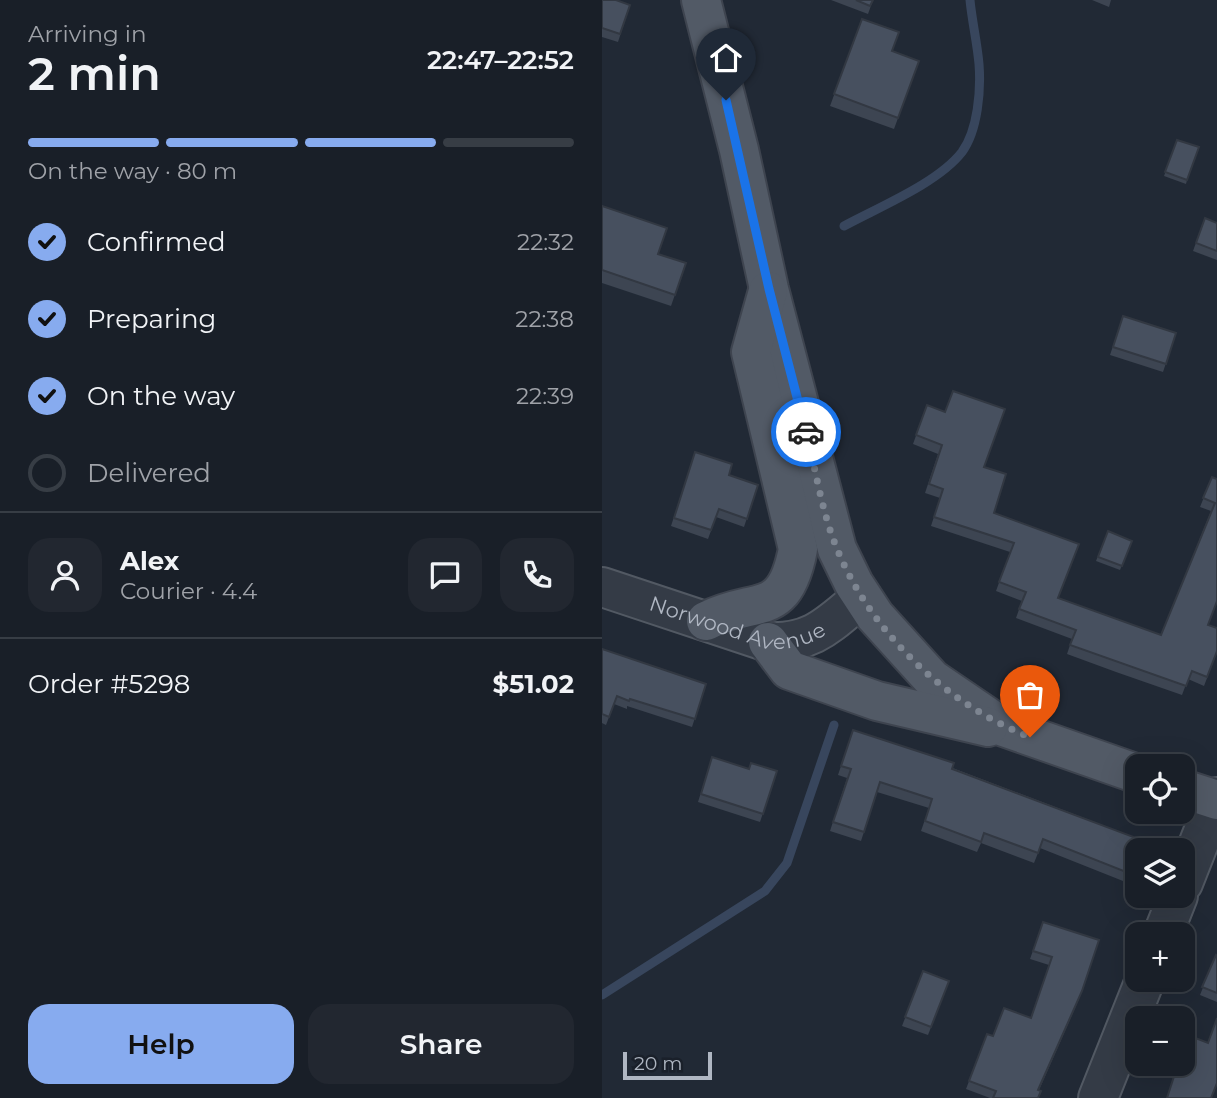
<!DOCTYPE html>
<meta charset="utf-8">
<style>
:root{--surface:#191f28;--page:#222730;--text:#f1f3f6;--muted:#9fa2a8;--line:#373d45;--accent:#87abef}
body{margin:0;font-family:Montserrat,sans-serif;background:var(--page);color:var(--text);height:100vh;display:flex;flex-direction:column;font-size:26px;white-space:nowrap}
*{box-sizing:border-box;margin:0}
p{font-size:23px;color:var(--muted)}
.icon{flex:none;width:38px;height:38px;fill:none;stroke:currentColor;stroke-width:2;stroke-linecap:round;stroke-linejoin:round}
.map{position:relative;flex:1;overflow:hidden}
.side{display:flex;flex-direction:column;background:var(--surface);width:602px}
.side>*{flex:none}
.controls{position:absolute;left:523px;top:754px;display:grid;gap:14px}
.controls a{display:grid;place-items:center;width:70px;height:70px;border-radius:14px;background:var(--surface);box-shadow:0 7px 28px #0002,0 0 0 2px var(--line);font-size:35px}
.scale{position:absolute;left:21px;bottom:18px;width:89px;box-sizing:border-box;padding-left:7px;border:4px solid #afb6c2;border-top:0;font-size:19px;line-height:24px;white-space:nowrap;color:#afb6c2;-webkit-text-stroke:5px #1a202a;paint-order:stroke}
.pin{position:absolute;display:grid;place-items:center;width:60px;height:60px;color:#fff;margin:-72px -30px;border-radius:50% 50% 50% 0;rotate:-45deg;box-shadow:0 0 7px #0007}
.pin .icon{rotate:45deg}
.courier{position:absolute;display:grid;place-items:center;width:70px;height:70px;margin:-35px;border:5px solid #1a73e8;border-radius:50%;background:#fff;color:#222;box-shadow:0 2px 9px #0007}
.headline em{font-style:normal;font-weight:600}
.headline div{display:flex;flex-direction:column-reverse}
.headline{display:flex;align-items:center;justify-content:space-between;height:119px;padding:0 28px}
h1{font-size:46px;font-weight:600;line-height:52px}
.bar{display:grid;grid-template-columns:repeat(4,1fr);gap:10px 7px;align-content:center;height:84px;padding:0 28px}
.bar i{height:9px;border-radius:5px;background:var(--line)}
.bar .on{background:var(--accent)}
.bar p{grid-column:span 4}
.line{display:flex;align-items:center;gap:18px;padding:0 28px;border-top:2px solid var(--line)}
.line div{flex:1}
.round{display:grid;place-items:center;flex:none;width:74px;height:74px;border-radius:21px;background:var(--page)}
ol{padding:0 28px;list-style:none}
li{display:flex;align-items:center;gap:21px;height:77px}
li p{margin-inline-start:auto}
li .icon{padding:7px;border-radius:50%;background:var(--accent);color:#111;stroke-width:4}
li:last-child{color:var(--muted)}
li i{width:38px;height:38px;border:4px solid var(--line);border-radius:50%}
.button{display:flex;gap:14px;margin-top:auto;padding:14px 28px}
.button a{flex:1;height:80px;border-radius:21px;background:var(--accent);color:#111;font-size:28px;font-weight:600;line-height:80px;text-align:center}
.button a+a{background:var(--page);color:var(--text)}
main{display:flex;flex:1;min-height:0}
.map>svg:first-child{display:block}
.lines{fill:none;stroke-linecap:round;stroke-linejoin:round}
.stream{stroke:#38465d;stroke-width:9}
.minor-casing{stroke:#525963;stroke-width:42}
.major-casing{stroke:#3e444f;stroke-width:42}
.minor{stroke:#343b46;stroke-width:38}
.major{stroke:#525a66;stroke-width:38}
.wall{fill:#3d4552}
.building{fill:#47505f;stroke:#323842;stroke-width:2}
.done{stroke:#7d8591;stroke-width:7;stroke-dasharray:0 12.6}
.route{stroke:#1a73e8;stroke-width:9}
.labels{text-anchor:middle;stroke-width:6;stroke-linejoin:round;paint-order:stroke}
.street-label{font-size:21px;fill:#afb6c2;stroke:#1a202a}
</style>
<main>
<section class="side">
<div class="headline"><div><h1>2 min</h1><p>Arriving in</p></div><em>22:47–22:52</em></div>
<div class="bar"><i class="on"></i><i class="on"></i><i class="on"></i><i></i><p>On the way · 80 m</p></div>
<ol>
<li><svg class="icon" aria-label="check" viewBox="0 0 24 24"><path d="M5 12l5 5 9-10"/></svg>Confirmed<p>22:32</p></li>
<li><svg class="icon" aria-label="check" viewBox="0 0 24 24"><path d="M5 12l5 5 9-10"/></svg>Preparing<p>22:38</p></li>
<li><svg class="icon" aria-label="check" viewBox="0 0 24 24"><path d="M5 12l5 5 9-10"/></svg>On the way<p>22:39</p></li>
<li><i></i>Delivered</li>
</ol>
<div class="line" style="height:126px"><a class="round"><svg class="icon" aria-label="person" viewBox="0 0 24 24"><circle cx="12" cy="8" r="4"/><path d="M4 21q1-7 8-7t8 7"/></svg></a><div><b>Alex</b><p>Courier · 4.4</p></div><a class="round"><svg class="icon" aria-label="chat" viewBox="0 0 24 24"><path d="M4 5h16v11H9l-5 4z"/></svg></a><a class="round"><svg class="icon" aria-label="phone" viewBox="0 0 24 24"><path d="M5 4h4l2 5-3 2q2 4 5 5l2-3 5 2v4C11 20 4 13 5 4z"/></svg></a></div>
<div class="line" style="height:91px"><div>Order #5298</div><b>$51.02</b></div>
<div class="button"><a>Help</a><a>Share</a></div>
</section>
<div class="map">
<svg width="615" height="1098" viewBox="0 0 615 1098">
<rect width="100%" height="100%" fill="#212935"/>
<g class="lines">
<g class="stream">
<path d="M242,226C277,207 336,183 360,152C376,130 379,90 377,64C375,42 370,21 368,0"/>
<path d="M0,995L163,891L185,863L232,725"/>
</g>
<g class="minor-casing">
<g id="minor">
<path id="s1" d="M0,587L166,642C211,644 227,624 260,597"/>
<path d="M581,883L615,797"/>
<path d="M561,934L576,896"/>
<path d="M496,1098L543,980"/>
</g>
</g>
<g class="major-casing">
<g id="major">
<path d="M99,0L137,150L167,289L235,549L252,584L273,616L330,679L399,726L536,774"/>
<path d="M104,621C155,595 182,621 196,549L149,352L166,291"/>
<path d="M166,642L187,670L275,701L386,727"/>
<path d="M581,789L615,800"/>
</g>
</g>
<use href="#minor" class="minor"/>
<use href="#major" class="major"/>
</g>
<g class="wall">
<path d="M0,0L28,5L16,42L0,37Z"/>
<path d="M229,0H271L266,14Z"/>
<path d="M490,0H509L507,7Z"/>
<path d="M260,19L290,51L317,61L292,129L228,106Z"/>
<path d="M575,140L585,180L584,184L562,176Z"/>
<path d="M0,206L56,254L84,263L69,306L0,283Z"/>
<path d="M603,218L615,223V260L591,251Z"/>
<path d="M521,316L574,333L561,372L508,355Z"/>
<path d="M325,405L382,467L392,513L456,598L559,635L609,511L598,507L610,477L615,479L606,625L615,652L602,686L586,679L580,695L514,672L465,654L470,639L414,618L420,601L394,591L408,552L329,526L338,498L323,493L336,454L311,444Z"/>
<path d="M93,452L127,475L156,485L142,527L114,517L106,539L69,526Z"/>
<path d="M506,531L530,541L518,570L494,561Z"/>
<path d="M0,649L104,684L90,727L25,706V709L12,704L4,725L0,723Z"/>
<path d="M251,730L537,839L521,881L438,848L432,863L379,843L375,852L319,831L327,808L275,792L259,841L228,831L245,778L236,775Z"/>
<path d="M110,757L147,769L175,771L158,822L96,802Z"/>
<path d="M441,922L477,999L437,1090L436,1098H388L364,1089L385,1034L391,1036L429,1018L447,965L428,959Z"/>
<path d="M614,955L615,956V1002L598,995Z"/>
<path d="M321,971L347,981L326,1035L300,1026Z"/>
</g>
<g class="building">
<path d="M0,0H14L28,5L18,34L0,28Z"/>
<path d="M254,0H271L268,6Z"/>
<path d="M260,19L297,32L290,51L317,61L296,118L232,94Z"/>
<path d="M575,140L597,147L585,180L563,172Z"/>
<path d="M0,206L65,228L56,254L84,263L73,295L0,270Z"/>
<path d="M603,218L615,223V251L594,243Z"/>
<path d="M521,316L574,333L564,364L511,347Z"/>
<path d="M351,391L403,409L382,467L404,474L392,513L477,544L456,598L559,635L613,503L601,498L610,477L615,479V601L606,625L615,628V651L605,677L590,671L584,686L468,645L474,630L417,609L424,592L397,582L412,543L332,517L341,489L327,484L340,445L314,435L325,405L343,412Z"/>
<path d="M93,452L130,464L127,475L156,485L145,519L117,509L109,530L72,518Z"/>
<path d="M506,531L530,541L520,566L496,557Z"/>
<path d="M0,649L104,684L93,719L28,699L27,701L15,696L7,717L0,714Z"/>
<path d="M251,730L352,763L350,769L537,839L524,872L441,839L436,853L382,833L379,842L323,821L330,799L278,782L262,832L231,822L249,769L239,766Z"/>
<path d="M110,757L147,769L149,763L175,771L161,814L99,794Z"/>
<path d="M441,922L497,940L480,991L436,1090L439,1091L436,1098H391L394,1091L367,1081L385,1034L391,1036L402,1008L429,1018L450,957L431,951Z"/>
<path d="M614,955L615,956V993L600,987Z"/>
<path d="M321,971L347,981L329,1027L303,1017Z"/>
<path d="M615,1018V1083L609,1098H565L576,1064H581V1050L586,1035L606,1043Z"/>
</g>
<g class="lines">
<path class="done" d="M204,432C214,470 220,514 236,551C270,633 345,705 428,737"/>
<path class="route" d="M124,100L167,289L204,432"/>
</g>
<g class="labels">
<g class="street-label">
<text dy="7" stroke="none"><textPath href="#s1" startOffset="142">Norwood Avenue</textPath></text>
</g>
</g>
</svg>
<div class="controls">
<a><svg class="icon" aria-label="locate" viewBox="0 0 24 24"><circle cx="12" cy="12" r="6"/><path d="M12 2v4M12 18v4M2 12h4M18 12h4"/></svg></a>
<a><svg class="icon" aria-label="layers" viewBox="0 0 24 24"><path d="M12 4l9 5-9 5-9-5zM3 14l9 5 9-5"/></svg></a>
<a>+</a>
<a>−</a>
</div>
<div class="scale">20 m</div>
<div class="pin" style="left:428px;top:737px;background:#ea580c"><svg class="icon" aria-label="bag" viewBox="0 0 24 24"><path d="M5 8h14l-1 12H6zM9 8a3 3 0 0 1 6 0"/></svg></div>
<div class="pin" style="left:124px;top:100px;background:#1f2937"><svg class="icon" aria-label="home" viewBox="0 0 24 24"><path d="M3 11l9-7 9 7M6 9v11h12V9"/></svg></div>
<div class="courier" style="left:204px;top:432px"><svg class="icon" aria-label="car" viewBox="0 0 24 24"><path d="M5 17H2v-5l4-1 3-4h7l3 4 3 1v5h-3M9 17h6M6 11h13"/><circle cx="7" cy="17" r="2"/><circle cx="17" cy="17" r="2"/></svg></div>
</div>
</main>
